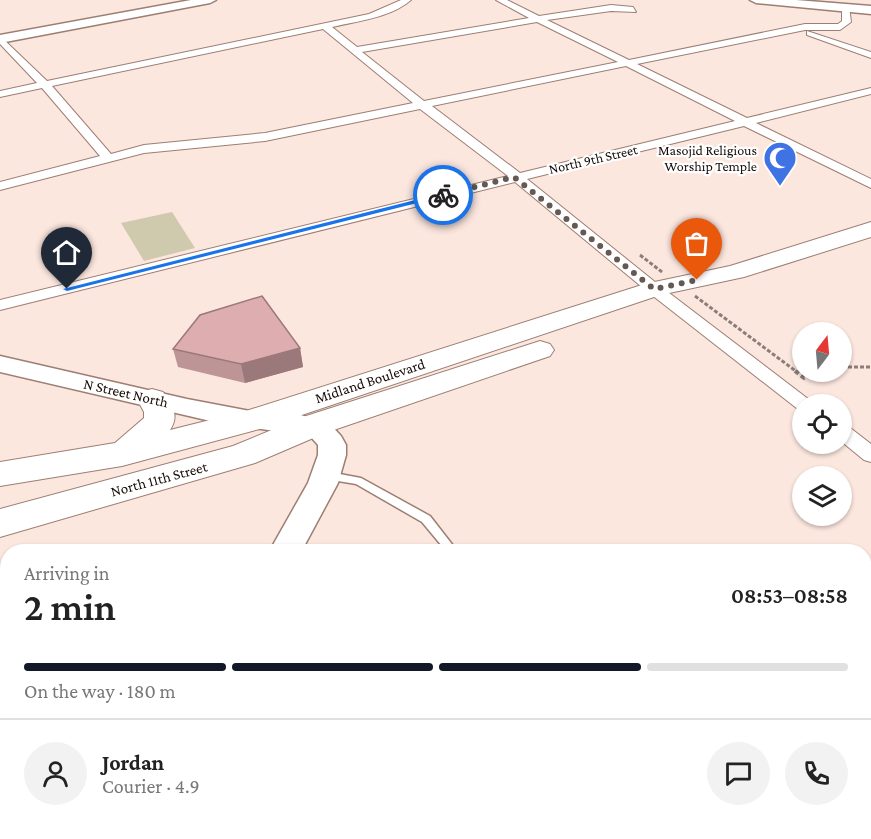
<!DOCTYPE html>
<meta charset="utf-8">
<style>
:root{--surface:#fff;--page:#f2f2f2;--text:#222;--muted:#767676;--line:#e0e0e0;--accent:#111827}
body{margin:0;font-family:"Crimson Pro",serif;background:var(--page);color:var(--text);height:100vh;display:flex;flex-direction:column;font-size:22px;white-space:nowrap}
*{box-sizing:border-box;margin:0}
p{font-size:20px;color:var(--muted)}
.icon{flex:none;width:33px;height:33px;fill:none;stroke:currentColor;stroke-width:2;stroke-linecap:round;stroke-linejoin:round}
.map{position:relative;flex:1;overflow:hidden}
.sheet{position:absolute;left:0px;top:544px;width:872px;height:296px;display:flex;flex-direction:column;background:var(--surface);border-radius:24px 24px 0 0;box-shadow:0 2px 4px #0004}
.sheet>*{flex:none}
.needle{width:39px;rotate:16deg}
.fabs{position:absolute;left:792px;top:322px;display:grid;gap:12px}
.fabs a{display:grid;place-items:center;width:60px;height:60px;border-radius:50%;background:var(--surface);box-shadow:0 2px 4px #0004;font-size:30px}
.pin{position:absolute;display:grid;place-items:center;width:51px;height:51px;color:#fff;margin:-62px -26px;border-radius:50% 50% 50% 0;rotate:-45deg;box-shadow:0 0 6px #0007}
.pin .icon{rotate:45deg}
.courier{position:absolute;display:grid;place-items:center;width:60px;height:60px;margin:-30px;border:4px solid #1a73e8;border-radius:50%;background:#fff;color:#222;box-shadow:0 2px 8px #0007}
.summary em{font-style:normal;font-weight:600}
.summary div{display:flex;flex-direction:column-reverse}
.summary{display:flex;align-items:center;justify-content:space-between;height:102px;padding:0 24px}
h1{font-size:39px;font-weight:600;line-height:45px}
.bar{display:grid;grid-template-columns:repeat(4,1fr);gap:9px 6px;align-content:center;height:72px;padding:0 24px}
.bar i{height:8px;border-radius:4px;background:var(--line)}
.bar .selected{background:var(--accent)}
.bar p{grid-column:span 4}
.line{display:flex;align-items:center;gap:15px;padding:0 24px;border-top:2px solid var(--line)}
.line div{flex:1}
.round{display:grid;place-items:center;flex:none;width:63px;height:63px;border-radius:32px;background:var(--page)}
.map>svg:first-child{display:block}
.green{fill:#cfc9ae}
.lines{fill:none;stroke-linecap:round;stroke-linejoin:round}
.lane-casing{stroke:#9d7e72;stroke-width:3}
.street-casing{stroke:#9d7e72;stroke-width:2}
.secondary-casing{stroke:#9d7e72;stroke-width:3}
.primary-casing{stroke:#9d7e72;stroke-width:2}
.path-far1{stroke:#8d7d77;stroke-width:3;stroke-dasharray:4 2;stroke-linecap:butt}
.path{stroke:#8d7d77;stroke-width:4;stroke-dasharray:4.5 3;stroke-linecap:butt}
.lane{fill:#fff;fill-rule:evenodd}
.street{fill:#fff;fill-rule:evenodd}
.secondary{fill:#fff;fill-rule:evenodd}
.primary{fill:#fff;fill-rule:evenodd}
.wall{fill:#be9597}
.shaded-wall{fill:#9b797b}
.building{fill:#ddadb0;stroke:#9b797b;stroke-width:1.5}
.route{fill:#1a73e8}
.done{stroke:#665853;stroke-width:6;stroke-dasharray:0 10.8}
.labels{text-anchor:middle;stroke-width:4.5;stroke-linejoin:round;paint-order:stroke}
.far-poi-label{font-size:14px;fill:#160b07;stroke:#fff;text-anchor:end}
.far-street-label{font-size:14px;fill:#160b07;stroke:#fff}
.street-label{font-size:15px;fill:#160b07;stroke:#fff}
</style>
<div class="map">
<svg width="871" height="839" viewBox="0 0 871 839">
<rect width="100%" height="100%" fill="#fce7df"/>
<path class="green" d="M172,212L195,248L144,261L121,223Z"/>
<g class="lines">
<g class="lane-casing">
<g id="lane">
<path d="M329,472L361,478L430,516L458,552H447L422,522L356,484L326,479L324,476L326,473Z"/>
<path d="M871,726V739L864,742V729Z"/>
<path d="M296,832H325L329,834L331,839H303L298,837Z"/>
<path d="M406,832H420L418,839H404Z"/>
<path d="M651,832H673C669,839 655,839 646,839L648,834Z"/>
</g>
</g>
<g class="street-casing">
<g id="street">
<path d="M401,0H411C390,18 358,21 332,27L357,47L529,18L496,0H507L539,16L611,5L633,7L636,12L611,11L547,20L629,60L805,24H838L842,21V8L849,6L851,22L840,30H805L637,64L747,118L871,88V94L756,123L871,179V188L744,126L527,179L660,286L816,405H802V410H799L648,292L515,182L0,310V300L508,176L420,109L265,141L144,153L0,190V182L100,156L42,88L0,97V91L37,83L0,44V36L47,81L369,14ZM537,22L618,62L424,101L362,52ZM323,29L413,103L265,133L144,145L111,154L52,86ZM626,66L735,121L520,173L432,106Z"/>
<path d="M807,31L871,52V58L807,35Z"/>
<path d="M842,425L849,427L871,444V462L864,460L842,442Z"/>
</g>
</g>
<g class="secondary-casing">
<g id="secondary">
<path d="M191,0H216L210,3L0,43V35Z"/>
<path d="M750,0H796L871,6V14L756,3Z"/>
<path d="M0,356L187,399L250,411L297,414L329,423L341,436L346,445V455L338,483L301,552H269L308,483L318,455V445L310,436L219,423L0,372Z"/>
<path d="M108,832H152L149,839H106Z"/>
</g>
</g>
<g class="primary-casing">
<g id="primary">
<path d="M871,222V237L744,277L660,295L263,428L122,466L0,486V462L115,443L144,418V412L137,399L141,392L152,389L163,392C172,406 180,415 170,430L246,411L645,284L730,266Z"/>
<path d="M540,341L550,344L554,350L550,356L325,433L255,463L0,537V509L233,446L303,417Z"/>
</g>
</g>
<g class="path-far1">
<path d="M640,255L662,272"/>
<path d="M695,296L797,372"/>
<path d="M842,367H871"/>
</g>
<path class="path" d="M795,371L804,378L819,372"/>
<use href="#lane" class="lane"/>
<use href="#street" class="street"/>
<use href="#secondary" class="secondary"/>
<use href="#primary" class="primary"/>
</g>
<path class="wall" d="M300,348L303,367L245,383L178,367L173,349Z"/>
<path class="shaded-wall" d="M300,348L303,367L245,383L241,364Z"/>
<path class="building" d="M262,296L300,348L241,364L173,349L200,315Z"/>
<path class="route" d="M443,193L445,196L67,291L63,289Z"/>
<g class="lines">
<path class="done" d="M443,195L514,177L654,289L697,280"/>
</g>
<defs>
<g id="mosque-pin" transform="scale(1.725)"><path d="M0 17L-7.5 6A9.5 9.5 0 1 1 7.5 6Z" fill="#3f73e3" stroke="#fff"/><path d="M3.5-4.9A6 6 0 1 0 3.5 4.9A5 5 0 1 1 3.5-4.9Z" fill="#fff"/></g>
</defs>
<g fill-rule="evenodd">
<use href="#mosque-pin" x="780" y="158"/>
</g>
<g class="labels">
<g class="far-poi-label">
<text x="757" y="155">Masojid Religious<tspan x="757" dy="16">Worship Temple</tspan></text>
</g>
<g class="far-street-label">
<text transform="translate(593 159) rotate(-13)" y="5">North 9th Street</text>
</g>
<g class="street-label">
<text transform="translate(370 381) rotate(-18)" y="5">Midland Boulevard</text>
<text transform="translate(126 393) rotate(13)" y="5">N Street North</text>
<text transform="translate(159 479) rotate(-15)" y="5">North 11th Street</text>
</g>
</g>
</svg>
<div class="fabs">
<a><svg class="needle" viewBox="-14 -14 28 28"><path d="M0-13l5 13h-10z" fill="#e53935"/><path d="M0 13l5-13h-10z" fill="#767676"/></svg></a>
<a><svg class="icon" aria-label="locate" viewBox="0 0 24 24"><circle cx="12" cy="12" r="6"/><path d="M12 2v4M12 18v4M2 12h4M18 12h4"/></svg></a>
<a><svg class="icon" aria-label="layers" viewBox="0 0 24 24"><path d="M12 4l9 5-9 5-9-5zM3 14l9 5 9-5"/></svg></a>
</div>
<div class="pin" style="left:697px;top:280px;background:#ea580c"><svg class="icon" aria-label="bag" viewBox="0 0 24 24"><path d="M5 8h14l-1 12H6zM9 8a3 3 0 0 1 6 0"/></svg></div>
<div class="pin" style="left:67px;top:289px;background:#1f2937"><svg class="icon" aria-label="home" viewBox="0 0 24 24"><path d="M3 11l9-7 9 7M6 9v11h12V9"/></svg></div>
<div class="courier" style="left:443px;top:195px"><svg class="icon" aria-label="bike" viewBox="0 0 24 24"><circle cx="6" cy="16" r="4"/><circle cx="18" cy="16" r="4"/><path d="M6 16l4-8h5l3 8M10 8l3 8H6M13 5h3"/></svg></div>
<section class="sheet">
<div class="summary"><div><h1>2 min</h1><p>Arriving in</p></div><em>08:53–08:58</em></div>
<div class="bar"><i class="selected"></i><i class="selected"></i><i class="selected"></i><i></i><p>On the way · 180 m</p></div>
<div class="line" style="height:108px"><a class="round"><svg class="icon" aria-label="person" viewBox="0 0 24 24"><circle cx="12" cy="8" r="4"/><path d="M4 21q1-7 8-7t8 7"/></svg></a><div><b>Jordan</b><p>Courier · 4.9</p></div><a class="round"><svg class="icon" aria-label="chat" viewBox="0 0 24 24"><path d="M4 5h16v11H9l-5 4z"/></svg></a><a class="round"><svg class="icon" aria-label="phone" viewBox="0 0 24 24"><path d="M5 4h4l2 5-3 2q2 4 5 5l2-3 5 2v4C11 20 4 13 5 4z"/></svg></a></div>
</section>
</div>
